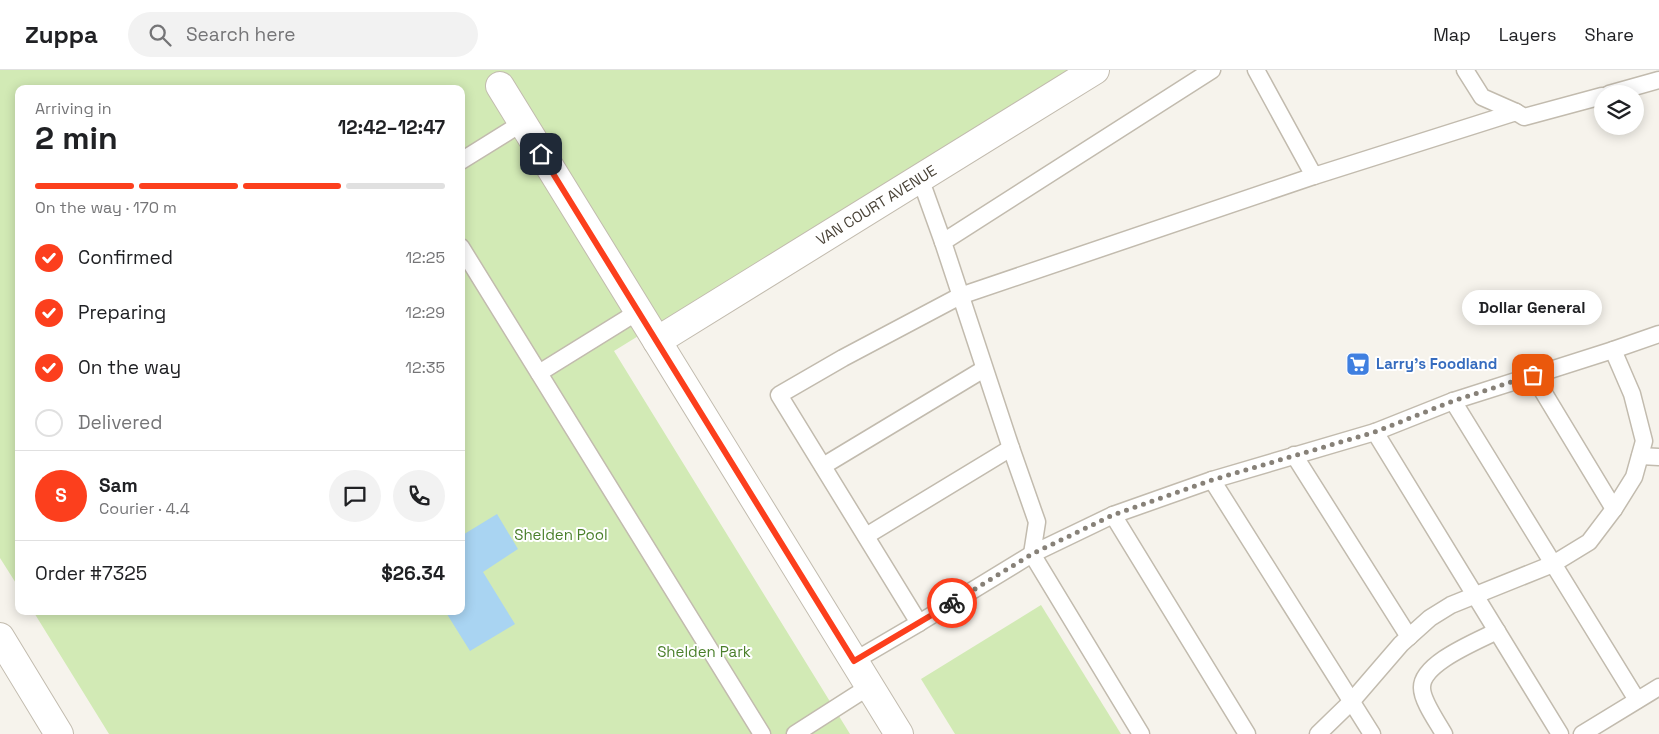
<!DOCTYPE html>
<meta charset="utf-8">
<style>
:root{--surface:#fff;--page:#f2f2f2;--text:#202124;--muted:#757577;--line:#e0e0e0;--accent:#fc3f1d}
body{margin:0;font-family:"Space Grotesk",sans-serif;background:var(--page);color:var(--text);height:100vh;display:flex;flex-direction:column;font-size:19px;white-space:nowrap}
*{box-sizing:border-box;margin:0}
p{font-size:16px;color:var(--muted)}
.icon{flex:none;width:28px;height:28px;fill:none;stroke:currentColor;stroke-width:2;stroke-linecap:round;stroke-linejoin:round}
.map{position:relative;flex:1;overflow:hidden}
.sheet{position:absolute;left:15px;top:15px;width:450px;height:530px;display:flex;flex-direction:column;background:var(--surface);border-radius:10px;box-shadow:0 2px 12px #0003}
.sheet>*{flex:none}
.buttons{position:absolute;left:1594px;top:15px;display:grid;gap:10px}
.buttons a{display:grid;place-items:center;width:50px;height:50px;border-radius:50%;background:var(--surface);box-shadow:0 2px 12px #0003;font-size:25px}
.pin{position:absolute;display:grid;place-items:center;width:42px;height:42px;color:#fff;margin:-21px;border-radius:10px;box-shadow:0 2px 8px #0006}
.courier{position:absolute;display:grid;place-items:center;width:50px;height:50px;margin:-25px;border:4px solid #fc3f1d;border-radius:50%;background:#fff;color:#222;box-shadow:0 1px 6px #0007}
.bubble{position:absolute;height:35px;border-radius:18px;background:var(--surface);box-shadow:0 2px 12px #0003;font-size:16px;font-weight:600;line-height:35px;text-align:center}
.overview em{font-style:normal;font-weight:600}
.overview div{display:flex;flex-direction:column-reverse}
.overview{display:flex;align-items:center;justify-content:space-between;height:85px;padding:0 20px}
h1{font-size:32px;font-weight:600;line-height:38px}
.bar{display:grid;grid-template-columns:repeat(4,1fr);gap:8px 5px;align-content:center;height:60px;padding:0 20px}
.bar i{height:6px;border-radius:4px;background:var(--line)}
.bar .active{background:var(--accent)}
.bar p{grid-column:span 4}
.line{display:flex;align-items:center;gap:12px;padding:0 20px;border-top:1px solid var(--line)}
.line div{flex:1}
.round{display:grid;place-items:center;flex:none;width:52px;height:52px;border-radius:26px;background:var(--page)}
ol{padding:0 20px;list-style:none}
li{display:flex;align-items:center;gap:15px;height:55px}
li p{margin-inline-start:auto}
li .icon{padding:5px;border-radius:50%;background:var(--accent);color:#fff;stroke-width:4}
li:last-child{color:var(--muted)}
li i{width:28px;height:28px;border:2px solid var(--line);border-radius:50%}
header{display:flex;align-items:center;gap:30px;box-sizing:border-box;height:70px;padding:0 25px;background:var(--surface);border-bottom:1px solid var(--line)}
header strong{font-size:24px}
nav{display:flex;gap:28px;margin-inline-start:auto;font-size:18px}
.search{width:350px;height:45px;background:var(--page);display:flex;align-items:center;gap:12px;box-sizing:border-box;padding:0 18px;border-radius:28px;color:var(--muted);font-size:19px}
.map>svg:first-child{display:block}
.green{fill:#d2eab5}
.water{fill:#a9d4f2}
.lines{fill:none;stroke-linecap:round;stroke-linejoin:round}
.lane-casing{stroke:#c2bbae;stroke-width:19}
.street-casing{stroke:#c2bbae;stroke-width:30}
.lane{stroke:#fff;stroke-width:16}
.street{stroke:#fff;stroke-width:28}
.done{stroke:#878178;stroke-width:5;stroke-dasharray:0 9}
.route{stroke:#fc3f1d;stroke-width:6}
.labels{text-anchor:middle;stroke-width:4;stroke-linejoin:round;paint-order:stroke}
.street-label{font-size:15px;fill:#4b4439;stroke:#fff}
.shop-label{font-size:15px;font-weight:bold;fill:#366cbe;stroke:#fff;text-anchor:start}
.park-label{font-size:15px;fill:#4a7f2a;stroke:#fff}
</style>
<header>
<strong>Zuppa</strong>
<div class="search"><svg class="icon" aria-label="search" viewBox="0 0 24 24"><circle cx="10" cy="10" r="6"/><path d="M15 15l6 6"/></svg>Search here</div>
<nav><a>Map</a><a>Layers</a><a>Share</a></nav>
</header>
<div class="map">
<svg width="1659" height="664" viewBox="0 0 1659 664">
<rect width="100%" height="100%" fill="#f6f3ec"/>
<g class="green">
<path d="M0,0H1068L614,281L850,664H109L33,541H461V19H19V518L0,488Z"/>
<path d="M1041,535L1121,664H955L921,609Z"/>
</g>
<path class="water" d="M497,444L518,479L483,502L515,554L470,581L445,541H461V466Z"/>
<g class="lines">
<g class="lane-casing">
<g id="lane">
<path d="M1256,0L1314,106L1516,42L1524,47L1602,26"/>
<path d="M1465,0L1482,27L1516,42"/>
<path d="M1609,24L1659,10"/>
<path d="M461,91L522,53"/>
<path d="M920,108L943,172"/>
<path d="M461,177L762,664"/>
<path d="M539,303L639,241"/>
<path d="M1533,305L1614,439"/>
<path d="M1453,331L1637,630"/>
<path d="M1375,362L1560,664"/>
<path d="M1294,385L1409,567"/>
<path d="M1640,386L1659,387"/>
<path d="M823,396L984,299"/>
<path d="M1212,410L1372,664"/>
<path d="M1113,445L1032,484L1037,452L1011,378L943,172L1212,0"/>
<path d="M866,466L1011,378"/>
<path d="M854,591L919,553"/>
<path d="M795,664L870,616"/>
<path d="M1141,664L1032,484L919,553L779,325L843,288L960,226L1314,106"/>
<path d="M1247,664L1113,445L1212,410L1375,362L1453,331L1613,280L1659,264"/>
<path d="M1318,664L1351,632L1401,574L1430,548L1451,535L1553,494L1589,472L1614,439L1634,407L1644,371L1632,324L1613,280"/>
<path d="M1444,664C1438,653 1422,631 1422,618C1421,593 1478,571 1497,561"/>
<path d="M1582,664L1659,617"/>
</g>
</g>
<g class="street-casing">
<g id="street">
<path d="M500,16L899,664"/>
<path id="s1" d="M657,271L1095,0"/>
<path d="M0,567L59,664"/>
</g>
</g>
<use href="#lane" class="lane"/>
<use href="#street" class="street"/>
</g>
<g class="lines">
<path class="done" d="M952,533L1032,484L1113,445L1212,410L1375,362L1453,331L1533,305"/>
<path class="route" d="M541,84L854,591L952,533"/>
</g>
<defs>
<g id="supermarket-square" transform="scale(1.25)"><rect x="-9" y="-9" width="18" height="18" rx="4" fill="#3f7fe0" stroke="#fff"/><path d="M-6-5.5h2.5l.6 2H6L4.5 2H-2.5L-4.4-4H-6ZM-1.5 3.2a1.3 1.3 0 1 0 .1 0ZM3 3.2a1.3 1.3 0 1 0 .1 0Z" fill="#fff"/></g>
</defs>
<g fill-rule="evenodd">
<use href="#supermarket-square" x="1358" y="294"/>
</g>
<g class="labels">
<g class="street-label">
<text dy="5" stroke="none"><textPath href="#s1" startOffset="258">VAN COURT AVENUE</textPath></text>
</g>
<g class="shop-label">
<text x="1376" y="299">Larry's Foodland</text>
</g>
<g class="park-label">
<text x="561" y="470">Shelden Pool</text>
<text x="704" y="587">Shelden Park</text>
</g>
</g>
</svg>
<div class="buttons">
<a><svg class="icon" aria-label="layers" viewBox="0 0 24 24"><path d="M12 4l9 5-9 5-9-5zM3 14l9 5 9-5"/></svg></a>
</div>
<div class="pin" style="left:1533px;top:305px;background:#ea580c"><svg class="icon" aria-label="bag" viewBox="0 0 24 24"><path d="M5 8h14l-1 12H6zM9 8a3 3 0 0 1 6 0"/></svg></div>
<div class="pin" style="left:541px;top:84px;background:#1f2937"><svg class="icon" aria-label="home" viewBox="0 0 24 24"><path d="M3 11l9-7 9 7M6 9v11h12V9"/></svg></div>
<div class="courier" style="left:952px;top:533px"><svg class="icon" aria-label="bike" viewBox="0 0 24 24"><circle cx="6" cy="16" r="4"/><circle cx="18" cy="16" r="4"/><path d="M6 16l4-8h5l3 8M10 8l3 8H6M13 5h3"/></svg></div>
<div class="bubble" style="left:1462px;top:220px;width:140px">Dollar General</div>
<section class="sheet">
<div class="overview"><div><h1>2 min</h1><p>Arriving in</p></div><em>12:42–12:47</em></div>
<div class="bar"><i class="active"></i><i class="active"></i><i class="active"></i><i></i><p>On the way · 170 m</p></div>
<ol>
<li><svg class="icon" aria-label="check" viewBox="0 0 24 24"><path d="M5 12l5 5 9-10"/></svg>Confirmed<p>12:25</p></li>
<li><svg class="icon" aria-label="check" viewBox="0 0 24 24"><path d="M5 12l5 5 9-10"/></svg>Preparing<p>12:29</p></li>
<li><svg class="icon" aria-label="check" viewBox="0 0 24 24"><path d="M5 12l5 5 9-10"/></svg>On the way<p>12:35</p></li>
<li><i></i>Delivered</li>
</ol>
<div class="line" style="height:90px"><b class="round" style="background:var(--accent);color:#fff">S</b><div><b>Sam</b><p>Courier · 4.4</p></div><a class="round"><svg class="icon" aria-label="chat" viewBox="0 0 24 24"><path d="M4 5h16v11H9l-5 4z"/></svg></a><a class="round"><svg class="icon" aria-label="phone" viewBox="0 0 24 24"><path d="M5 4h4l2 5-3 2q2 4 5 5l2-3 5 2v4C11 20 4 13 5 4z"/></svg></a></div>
<div class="line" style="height:65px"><div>Order #7325</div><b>$26.34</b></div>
</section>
</div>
